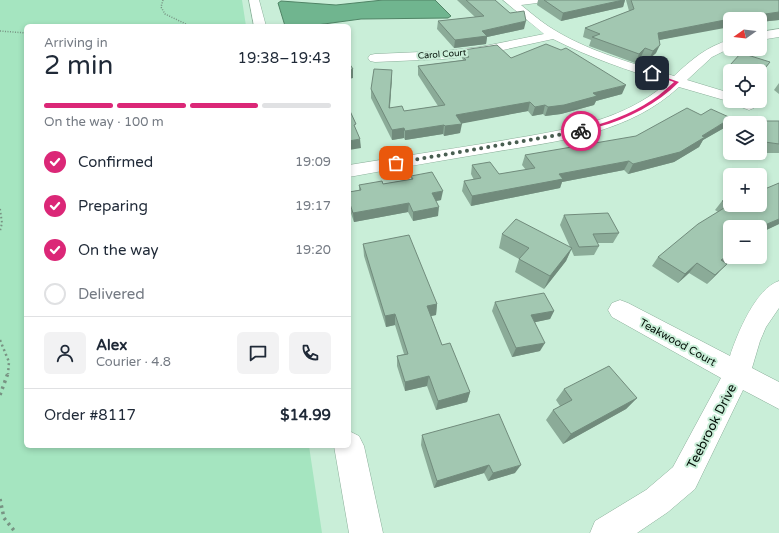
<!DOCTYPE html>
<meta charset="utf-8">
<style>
:root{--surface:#fff;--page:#f2f2f3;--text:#1f2937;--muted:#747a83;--line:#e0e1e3;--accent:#db2777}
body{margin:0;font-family:"Varela Round",sans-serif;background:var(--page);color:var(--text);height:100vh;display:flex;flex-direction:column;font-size:15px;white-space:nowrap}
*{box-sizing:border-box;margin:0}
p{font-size:13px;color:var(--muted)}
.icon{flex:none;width:22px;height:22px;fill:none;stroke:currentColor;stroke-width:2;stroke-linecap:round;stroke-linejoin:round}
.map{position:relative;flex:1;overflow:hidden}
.drawer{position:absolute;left:24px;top:24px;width:327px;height:424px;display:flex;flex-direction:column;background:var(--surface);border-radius:6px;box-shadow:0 2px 6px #0003}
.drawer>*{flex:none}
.needle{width:26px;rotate:256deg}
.buttons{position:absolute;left:723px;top:12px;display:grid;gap:8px}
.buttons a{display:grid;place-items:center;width:44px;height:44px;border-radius:6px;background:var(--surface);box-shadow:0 2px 6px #0003;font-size:20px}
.pin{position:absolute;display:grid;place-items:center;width:34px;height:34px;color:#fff;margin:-17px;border-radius:8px;box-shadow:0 2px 6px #0006}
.courier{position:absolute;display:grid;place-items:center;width:40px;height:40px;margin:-20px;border:3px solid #db2777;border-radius:50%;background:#fff;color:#222;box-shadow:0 1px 5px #0007}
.overview em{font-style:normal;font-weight:600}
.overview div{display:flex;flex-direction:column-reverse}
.overview{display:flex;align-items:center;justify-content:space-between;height:68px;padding:0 20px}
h1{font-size:26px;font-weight:600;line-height:30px}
.bar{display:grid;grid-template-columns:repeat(4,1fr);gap:6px 4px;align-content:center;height:48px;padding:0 20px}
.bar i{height:5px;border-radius:3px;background:var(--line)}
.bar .on{background:var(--accent)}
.bar p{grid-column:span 4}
.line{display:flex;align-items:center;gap:10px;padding:0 20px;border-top:1px solid var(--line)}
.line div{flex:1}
.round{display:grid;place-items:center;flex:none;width:42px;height:42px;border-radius:6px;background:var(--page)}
ol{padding:0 20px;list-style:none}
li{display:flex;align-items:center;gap:12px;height:44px}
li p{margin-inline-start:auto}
li .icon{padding:4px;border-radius:50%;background:var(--accent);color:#fff;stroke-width:4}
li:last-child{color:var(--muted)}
li i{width:22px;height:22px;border:2px solid var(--line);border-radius:50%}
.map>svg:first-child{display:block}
.green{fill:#a5e5c0}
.water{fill:#70b58f;stroke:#508466}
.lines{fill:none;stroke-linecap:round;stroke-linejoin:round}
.minor-casing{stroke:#8baf9a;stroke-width:1}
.path-far3{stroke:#789383;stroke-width:1.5;stroke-dasharray:1 1.5;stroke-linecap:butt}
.path-far2{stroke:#789383;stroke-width:2;stroke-dasharray:1.5 2.5;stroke-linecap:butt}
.path-far1{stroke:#789383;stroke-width:2.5;stroke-dasharray:2 3;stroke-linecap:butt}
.path{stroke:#789383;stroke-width:3.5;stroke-dasharray:2.5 4;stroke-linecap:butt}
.minor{fill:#fff;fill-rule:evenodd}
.wall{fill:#8bab98}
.shaded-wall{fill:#718b7c}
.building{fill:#a2c7b1;stroke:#718b7c}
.route{fill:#db2777}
.done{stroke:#495e51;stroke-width:4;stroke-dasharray:0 7.2}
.labels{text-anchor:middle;stroke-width:4;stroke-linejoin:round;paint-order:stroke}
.far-street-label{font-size:9px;fill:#041008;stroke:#c9eed8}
.street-label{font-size:11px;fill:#041008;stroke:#c9eed8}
.near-street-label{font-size:13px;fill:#041008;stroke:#c9eed8}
</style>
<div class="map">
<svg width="779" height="533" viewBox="0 0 779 533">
<rect width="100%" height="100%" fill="#c9eed8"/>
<path class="green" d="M0,0H242L246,26H26V446H309L322,533H0Z"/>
<path class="water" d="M383,0H435L451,16L448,18L361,19L309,26H285L278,3L281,1L336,5Z"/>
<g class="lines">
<g class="minor-casing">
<g id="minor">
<path d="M249,0H259L266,26H254Z"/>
<path d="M503,0H542L537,3L521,5C530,12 539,20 548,26C586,51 632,63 674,76C691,60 707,46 730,40V48L712,57L687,80L730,93V101H752L757,105L754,108L749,110L733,104L731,102L679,87C628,134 559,141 493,152C445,160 397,168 349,177V165C397,157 445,150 494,142C555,131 618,125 667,83C628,70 590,58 553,39L480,55L444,59L375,62L370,61L368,58L370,55L375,54L444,51L480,47L544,34Z"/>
<path d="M779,29V37L760,40V32Z"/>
<path d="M779,281V308L766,327L760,341L752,368L779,382V409L743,390L695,489L668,512L637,533H590L595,521L646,490L673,467L721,378L612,317L608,310L612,303L620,300L628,303L730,356C737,334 756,288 779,281Z"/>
<path d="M349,431L359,436L364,446L383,533H349L334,446H349Z"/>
</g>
</g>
<g class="path-far3">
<path d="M163,0L161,7L165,14L190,26"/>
<path d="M0,31L26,33"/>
</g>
<path class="path-far2" d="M0,209L2,223L0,231"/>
<path class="path-far1" d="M0,340L9,362L8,374"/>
<g class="path">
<path d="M0,395L8,373"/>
<path d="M0,499L4,518L16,533"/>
</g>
<use href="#minor" class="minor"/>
</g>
<g class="wall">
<path d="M457,0H495L524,29L487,37L486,44L454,48L437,29L438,21L475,17Z"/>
<path d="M538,0H625L623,7L561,21L537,5Z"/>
<path d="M626,0H779V20L760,22V19L659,40L656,53L649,59L641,57L635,63L589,46L591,40L583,37L585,28L629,11Z"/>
<path d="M463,50L511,58L622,94L596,101L594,105L561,114L545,116L543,114L532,116L528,111L461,123L460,133L444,136L443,134L405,140L404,138L392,140L371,98V89L392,70L390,108L404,111L438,106L418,75V66L463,60L462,58Z"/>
<path d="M770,62L764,70L760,71H730V76L725,74L730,65Z"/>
<path d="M779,83V94L774,90Z"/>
<path d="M745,121H779V153H767L760,152V123H744Z"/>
<path d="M724,128L703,140L699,147L674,162L628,174L624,170L562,182L560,188L471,206L462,191L464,181L474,180L471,174L472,165L499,174L526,170L522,165L525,155Z"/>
<path d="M411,176L441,200L436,201L438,216L413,221L408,212L354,222L349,208V192L359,190V185L383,184L411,179Z"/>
<path d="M779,183V224L760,233V227L730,257H732L724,262L718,273L707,284L689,273L678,283L652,266L658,257L718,212L715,210L722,201L730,205Z"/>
<path d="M564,215L619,233L613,243H597L599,246L594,255L574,256L571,249L566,261L544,289L515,272L519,259L499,248L502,234L570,247L560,225Z"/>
<path d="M363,244L437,304L436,315L431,316L442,345L470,392L467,402L436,410L427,386L405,391L397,366V356L404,354L395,325L386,327L364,256Z"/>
<path d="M495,302L554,311L550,319L535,322L540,351L512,357L492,311Z"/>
<path d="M564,389L637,398L626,409L563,444L546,420L553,410L560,406L556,400Z"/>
<path d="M422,435L515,473L488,481L484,473L434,488L421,445Z"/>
</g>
<g class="shaded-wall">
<path d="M623,0H625L623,7L561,21L563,13Z"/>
<path d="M779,12V20L760,22V19H732Z"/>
<path d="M730,19V27L654,41L658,33Z"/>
<path d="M526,21L524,29L487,37L486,44L454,48L455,40L482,31Z"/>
<path d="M660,45L656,53L649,59L653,51Z"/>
<path d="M645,48L641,57L635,63L639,54Z"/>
<path d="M770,62L764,70L760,76V74Z"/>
<path d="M353,69V78L349,79V70Z"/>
<path d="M392,70V79L389,117V108Z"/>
<path d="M626,85L622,94L596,101L594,105L561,114L545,116L548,107L593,93Z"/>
<path d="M530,102L528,111L454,125L456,115Z"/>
<path d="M545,105L543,114L532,116L535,107Z"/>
<path d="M731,118L724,128L703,140L699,147L674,162L628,174L633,164L702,136Z"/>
<path d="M462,124L460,133L444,136L445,126Z"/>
<path d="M444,125L443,134L405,140V131Z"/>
<path d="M404,128V138L392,140V130Z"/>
<path d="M360,139L361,148L349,150V141Z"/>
<path d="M629,161L624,170L562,182L560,188L471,206L472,196L559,174Z"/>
<path d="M443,191L441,200L431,202L432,193Z"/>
<path d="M409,203L408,212L354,222L353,213Z"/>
<path d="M439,207L438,216L413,221V212Z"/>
<path d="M779,219V224L760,233V227Z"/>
<path d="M572,248L566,261L544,289L550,276Z"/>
<path d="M730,254V257H732L713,269L721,260Z"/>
<path d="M697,263L689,273L678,283L685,274Z"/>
<path d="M727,264L707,284L715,275Z"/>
<path d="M437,304L436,315L426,317L427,306Z"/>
<path d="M554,311L550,319L527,324L531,315Z"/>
<path d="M395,314V325L386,327L385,316Z"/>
<path d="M545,343L540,351L512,357L516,348Z"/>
<path d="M429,376L427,386L405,391V382Z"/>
<path d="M470,392L467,402L436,410L438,401Z"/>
<path d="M637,398L626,409L563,444L571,434Z"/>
<path d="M489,465L484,473L434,488L437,481Z"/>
<path d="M521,465L515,473L488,481L493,473Z"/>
</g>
<g class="building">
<path d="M466,0H495L510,13L524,11L526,21L482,31L487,36L455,40L438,21L484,16Z"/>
<path d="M544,0H623L563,13Z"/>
<path d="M631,0H779V12L730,19L658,33L660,45L653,51L645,48L639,54L592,37L600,34L585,28L634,9Z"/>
<path d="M546,44L561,50L566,48L626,85L593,93L597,96L564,105L548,107L545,105L535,107L530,102L456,115L462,124L445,126L444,125L405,131L404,128L392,130L371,89L374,69L392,70L389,108L402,106L404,111L445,105L418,66L466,60L464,58L469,57L463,50L497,45L511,58Z"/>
<path d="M741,53L770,62L760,74V71H747L730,65Z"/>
<path d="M349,63L353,69L349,70Z"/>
<path d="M687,108L701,115L711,109L731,118L702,136L705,137L680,152L633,164L629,161L559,174L563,179L472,196L464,181L481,178L472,165L490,162L499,174L535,168L525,155L636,136Z"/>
<path d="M349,111H350L356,124L354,125L360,139L349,141Z"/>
<path d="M745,121H779V144L765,142L760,137V123H747Z"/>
<path d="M432,172L443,191L432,193L439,207L413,212L409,203L353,213L349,201V192L361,190L359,185L382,181L383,184L413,179L411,176Z"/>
<path d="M779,183V219L760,227H730V254L721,260L727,264L715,275L697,263L685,274L658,257L698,224L729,205L722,201L730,198V205H760V191Z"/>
<path d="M608,213L619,233L593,234L599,246L579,247L564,215Z"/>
<path d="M516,219L572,248L550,276L519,259L529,248L502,234Z"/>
<path d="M409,235L437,304L427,306L442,345L450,343L470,392L438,401L429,376L405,382L397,356L408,354L395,314L385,316L363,244Z"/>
<path d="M544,293L554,311L531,315L545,343L516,348L495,302Z"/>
<path d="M609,366L637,398L571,434L553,410L572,400L564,389Z"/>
<path d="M499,414L521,465L493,473L489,465L437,481L422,435Z"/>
</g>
<path class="route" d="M650,72L679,82C657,104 628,119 598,127C592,129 585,132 579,132V130C605,123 630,115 652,100C660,95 667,88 674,82L650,74Z"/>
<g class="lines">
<path class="done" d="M396,163L581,131"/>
</g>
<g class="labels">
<g class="far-street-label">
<text transform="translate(442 54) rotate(-4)" y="3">Carol Court</text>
</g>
<g class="street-label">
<text transform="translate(678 342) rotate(29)" y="4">Teakwood Court</text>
</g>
<g class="near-street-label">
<text transform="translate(711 426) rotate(-63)" y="5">Teebrook Drive</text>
</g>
</g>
</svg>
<div class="buttons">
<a><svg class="needle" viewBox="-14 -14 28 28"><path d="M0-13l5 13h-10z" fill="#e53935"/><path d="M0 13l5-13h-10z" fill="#747a83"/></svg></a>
<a><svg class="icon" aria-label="locate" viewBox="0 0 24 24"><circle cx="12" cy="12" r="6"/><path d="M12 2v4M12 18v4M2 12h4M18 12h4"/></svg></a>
<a><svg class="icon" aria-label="layers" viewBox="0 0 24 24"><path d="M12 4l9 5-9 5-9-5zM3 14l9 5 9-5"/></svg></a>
<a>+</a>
<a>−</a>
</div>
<div class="pin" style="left:396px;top:163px;background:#ea580c"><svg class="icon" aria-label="bag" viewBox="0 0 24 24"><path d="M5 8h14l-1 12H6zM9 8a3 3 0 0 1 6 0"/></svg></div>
<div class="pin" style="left:652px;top:73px;background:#1f2937"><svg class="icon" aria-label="home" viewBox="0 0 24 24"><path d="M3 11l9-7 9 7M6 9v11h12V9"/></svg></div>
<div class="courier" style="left:581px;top:131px"><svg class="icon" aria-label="bike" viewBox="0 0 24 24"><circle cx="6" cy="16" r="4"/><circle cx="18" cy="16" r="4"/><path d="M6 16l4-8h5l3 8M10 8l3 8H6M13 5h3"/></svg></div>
<section class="drawer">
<div class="overview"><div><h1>2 min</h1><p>Arriving in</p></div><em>19:38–19:43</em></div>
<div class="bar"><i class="on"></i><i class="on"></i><i class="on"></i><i></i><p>On the way · 100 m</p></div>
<ol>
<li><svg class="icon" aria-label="check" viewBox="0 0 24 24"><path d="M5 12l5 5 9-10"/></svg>Confirmed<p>19:09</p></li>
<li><svg class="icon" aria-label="check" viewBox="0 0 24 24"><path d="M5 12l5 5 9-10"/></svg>Preparing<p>19:17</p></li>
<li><svg class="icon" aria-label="check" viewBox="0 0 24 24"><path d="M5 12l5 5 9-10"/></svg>On the way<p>19:20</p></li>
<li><i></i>Delivered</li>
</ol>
<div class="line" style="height:72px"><a class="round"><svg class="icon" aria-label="person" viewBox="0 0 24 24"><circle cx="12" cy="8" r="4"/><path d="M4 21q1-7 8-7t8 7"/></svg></a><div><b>Alex</b><p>Courier · 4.8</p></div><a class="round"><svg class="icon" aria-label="chat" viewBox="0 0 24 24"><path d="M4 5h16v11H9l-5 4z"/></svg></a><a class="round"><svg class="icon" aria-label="phone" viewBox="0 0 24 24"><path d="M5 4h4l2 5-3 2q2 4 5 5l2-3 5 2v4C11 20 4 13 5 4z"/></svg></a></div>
<div class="line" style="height:52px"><div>Order #8117</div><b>$14.99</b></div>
</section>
</div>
